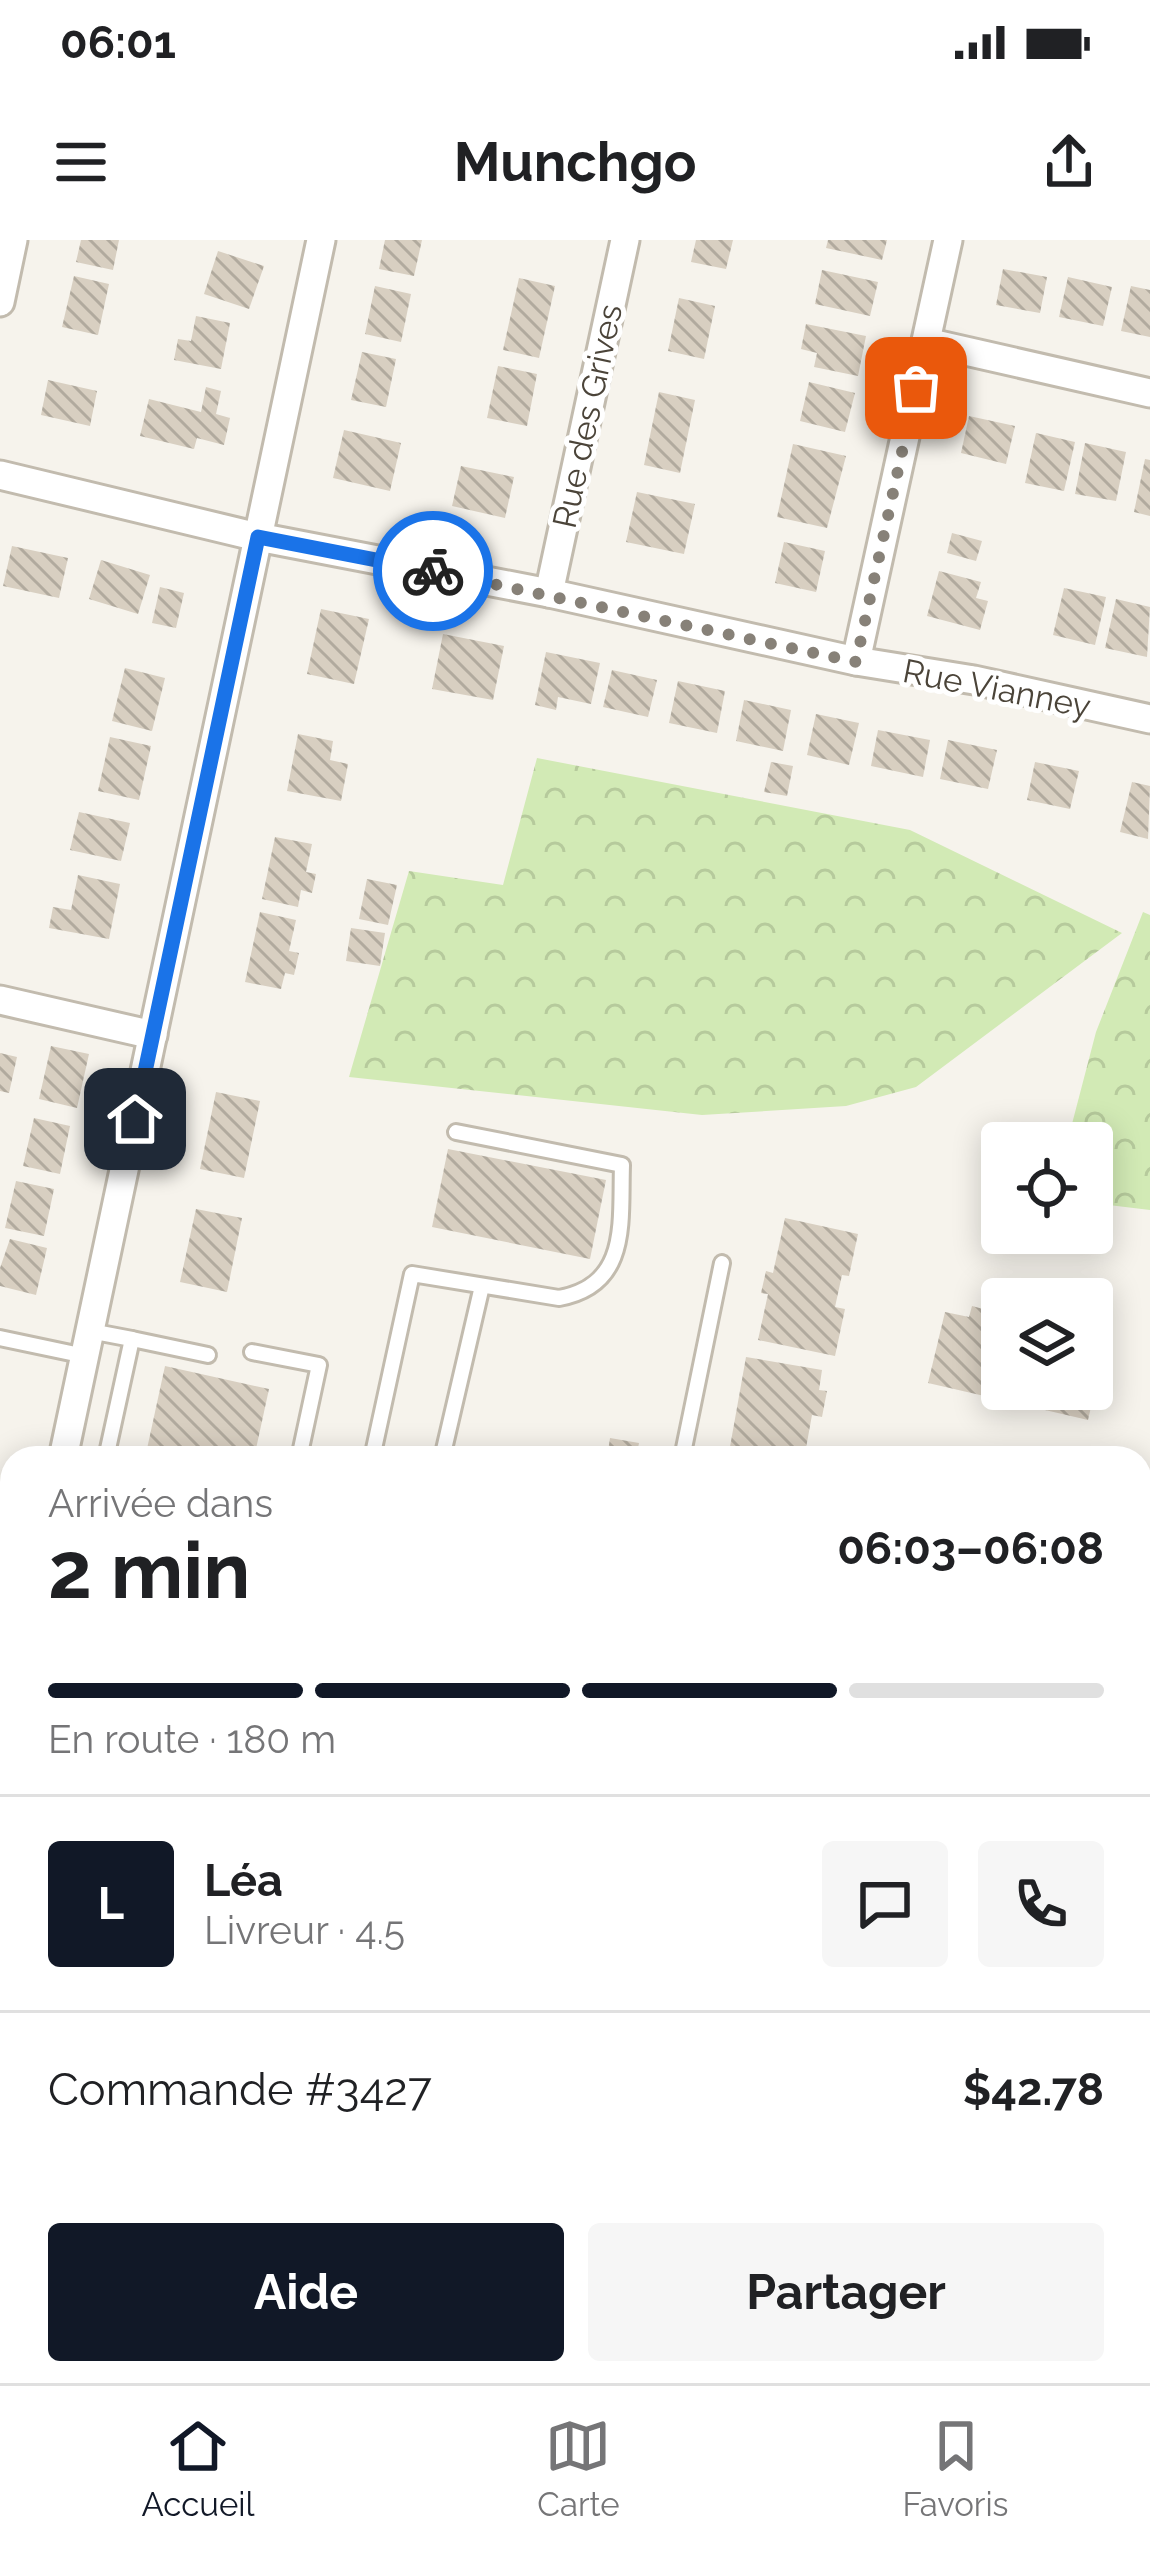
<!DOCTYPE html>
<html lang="fr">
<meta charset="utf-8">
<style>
:root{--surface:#fff;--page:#f6f6f6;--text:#202124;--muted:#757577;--line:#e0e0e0;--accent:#111827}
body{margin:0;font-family:Raleway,sans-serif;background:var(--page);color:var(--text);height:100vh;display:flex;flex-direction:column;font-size:45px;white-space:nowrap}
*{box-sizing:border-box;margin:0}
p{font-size:39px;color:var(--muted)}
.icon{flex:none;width:66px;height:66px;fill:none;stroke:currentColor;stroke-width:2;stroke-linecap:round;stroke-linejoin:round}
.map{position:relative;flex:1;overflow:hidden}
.details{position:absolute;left:0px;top:1206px;width:1152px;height:939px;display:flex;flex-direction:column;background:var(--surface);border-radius:36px 36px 0 0;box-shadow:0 6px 30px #0003}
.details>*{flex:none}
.tools{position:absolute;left:981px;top:882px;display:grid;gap:24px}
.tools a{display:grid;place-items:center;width:132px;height:132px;border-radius:12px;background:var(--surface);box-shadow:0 6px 30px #0003;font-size:60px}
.pin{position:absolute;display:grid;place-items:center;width:102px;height:102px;color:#fff;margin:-51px;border-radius:24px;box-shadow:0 6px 18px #0006}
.courier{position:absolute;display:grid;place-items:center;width:120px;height:120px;margin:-60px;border:9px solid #1a73e8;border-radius:50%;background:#fff;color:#222;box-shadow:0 3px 15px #0007}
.headline em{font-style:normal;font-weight:700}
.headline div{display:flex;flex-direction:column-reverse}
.headline{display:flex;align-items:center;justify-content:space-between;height:204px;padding:0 48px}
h1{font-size:78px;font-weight:700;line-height:90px}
.bar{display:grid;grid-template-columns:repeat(4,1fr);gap:18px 12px;align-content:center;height:144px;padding:0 48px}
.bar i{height:15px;border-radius:9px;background:var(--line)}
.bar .current{background:var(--accent)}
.bar p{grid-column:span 4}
.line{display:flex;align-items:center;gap:30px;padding:0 48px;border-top:3px solid var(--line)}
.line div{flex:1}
.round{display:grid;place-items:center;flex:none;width:126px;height:126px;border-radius:12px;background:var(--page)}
.primary-button{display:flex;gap:24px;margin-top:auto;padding:24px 48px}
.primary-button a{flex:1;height:138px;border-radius:12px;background:var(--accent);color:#fff;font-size:48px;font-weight:700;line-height:138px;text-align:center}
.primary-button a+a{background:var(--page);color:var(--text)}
.status{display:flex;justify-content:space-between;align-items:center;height:84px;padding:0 60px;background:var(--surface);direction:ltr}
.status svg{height:33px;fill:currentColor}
header{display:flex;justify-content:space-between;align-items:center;height:156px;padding:0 48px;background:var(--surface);font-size:54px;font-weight:700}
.dock{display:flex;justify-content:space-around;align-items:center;height:168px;border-top:3px solid var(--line);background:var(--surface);font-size:33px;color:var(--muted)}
.dock a{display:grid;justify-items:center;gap:6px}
.dock .current{color:var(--accent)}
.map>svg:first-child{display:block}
.forest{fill:url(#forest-crowns)}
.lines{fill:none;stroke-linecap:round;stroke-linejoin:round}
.stream{stroke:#a9d4f2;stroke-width:9}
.building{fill:url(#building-back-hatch)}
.lane-casing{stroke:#c2bbae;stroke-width:20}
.street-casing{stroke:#c2bbae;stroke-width:33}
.primary-casing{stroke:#e6c16a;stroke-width:45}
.path{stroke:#c4b79f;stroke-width:4.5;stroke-dasharray:6 6;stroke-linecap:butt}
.lane{stroke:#fff;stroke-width:14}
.street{stroke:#fff;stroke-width:27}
.primary{stroke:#ffe39c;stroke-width:39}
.done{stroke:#878178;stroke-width:12;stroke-dasharray:0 21.6}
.route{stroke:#1a73e8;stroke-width:15}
.labels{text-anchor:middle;stroke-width:10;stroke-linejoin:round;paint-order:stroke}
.street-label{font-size:33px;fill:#4b4439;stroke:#fff}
</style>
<div class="status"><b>06:01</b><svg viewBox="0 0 49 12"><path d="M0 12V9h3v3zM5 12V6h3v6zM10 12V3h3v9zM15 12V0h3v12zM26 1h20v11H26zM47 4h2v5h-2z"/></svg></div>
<header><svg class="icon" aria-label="menu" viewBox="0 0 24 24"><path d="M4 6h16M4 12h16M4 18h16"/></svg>Munchgo<svg class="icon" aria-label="share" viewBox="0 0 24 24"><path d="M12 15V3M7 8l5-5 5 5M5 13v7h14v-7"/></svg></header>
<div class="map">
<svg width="1150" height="2143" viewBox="0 0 1150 2143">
<defs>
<pattern id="forest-crowns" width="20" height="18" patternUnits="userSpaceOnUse" patternTransform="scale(3)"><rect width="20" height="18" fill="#d2eab5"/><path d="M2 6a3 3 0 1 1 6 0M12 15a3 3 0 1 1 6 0" fill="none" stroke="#b6ca9c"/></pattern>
<pattern id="building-back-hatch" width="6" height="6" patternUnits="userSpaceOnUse" patternTransform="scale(3)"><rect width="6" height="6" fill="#d8cfc1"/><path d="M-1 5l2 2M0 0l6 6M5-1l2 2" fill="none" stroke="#b1aa9e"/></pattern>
</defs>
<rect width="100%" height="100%" fill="#f6f3ec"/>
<g class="forest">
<path d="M537,518L910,590L1122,693L916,847L846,866L702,875L349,837L409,631L503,645Z"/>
<path d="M1143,672L1150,675V970L1092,963V903H1067L1096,792Z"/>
</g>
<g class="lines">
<path class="stream" d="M642,2143L644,2133"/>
</g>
<g class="building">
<path d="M81,0H119L113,30L76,22Z"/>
<path d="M385,0H422L414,36L379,29Z"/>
<path d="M696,0H733L726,29L691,22Z"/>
<path d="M828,0H887L882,20L826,8Z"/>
<path d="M218,11L264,26L249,69L204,54Z"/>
<path d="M1003,29L1047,37L1040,73L996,65Z"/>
<path d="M822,30L878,42L870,76L815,64Z"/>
<path d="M74,36L109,44L98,95L62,87Z"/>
<path d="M1068,37L1112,47L1103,86L1059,77Z"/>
<path d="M519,38L555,46L539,118L503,110Z"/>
<path d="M375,46L411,54L401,102L365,94Z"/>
<path d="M1131,46L1150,50V97L1121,91Z"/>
<path d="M679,58L715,66L704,119L668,111Z"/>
<path d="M196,76L230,83L221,129L174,120L178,99L191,101Z"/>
<path d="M806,84L866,96L858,136L814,127L817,113L801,109Z"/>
<path d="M362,112L396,119L386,167L351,160Z"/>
<path d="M498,126L537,134L527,186L487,178Z"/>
<path d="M48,140L97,151L90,186L41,175Z"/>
<path d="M809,142L855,153L845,192L800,181Z"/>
<path d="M206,147L221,151L216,174L230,178L224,205L197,198L194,209L140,196L149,159L201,172Z"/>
<path d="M659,152L695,160L680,233L644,225Z"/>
<path d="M969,176L1015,186L1006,224L961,213Z"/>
<path d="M344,190L401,203L390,251L333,238Z"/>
<path d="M1036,193L1075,202L1064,251L1025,243Z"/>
<path d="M1085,203L1126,212L1116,261L1075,254Z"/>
<path d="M793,204L846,216L827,288L777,277Z"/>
<path d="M1145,219L1150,220V276L1134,272Z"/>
<path d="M461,226L514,237L505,278L452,266Z"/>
<path d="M637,252L695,264L684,314L626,302Z"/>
<path d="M952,293L982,301L976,321L947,313Z"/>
<path d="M784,302L825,311L816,352L775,343Z"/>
<path d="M12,306L68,318L59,358L3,346Z"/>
<path d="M101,320L150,335L138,374L89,359Z"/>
<path d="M939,331L981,342L976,358L988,361L980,390L927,376Z"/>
<path d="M160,347L184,353L176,388L152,383Z"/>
<path d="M1064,348L1106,357L1095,405L1053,395Z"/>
<path d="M1116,359L1150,367L1147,417L1105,408Z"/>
<path d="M321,369L369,379L354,444L307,434Z"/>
<path d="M443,394L504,406L493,460L432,449Z"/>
<path d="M546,412L600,423L591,464L558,457L556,470L535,465Z"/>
<path d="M125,428L165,438L152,491L112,481Z"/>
<path d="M612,430L657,440L648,477L603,467Z"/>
<path d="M678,441L725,451L717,493L669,483Z"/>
<path d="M744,460L791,470L783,511L736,501Z"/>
<path d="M816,474L859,483L849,525L807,515Z"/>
<path d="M878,490L930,500L923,537L871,526Z"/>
<path d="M298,494L333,501L330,520L348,524L341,561L287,551Z"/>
<path d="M110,497L151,506L139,560L98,551Z"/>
<path d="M948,500L997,510L988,549L940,539Z"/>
<path d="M771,522L793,526L787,556L764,552Z"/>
<path d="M1035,522L1079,531L1070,569L1027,560Z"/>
<path d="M1132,542L1150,546L1148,599L1120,592Z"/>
<path d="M79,572L130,583L121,621L70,610Z"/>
<path d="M275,597L312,604L306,632L316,634L312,653L301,650L298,667L262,659Z"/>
<path d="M78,635L120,644L109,699L49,688L53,667L71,670Z"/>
<path d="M367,639L397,645L388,685L359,679Z"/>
<path d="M260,672L296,680L289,711L299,713L294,735L285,733L281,749L245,742Z"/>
<path d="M351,688L385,693L380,726L346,721Z"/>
<path d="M51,806L89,814L77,868L39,859Z"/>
<path d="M0,813L17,817L9,853L0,851Z"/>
<path d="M216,852L260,861L244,938L200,929Z"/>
<path d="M34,878L70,886L60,934L23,926Z"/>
<path d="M448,909L606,940L590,1019L432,987Z"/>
<path d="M16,941L54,949L44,996L5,988Z"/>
<path d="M196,969L242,978L227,1052L180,1042Z"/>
<path d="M785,978L858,994L849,1036L842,1035L835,1067L845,1069L835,1116L758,1100L768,1054L761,1053L766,1031L773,1033Z"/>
<path d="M10,999L47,1008L36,1055L0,1046V1028Z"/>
<path d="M972,1066L1002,1074V1149H1092V1103L1105,1106L1088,1180L928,1143L945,1072L969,1077Z"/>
<path d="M746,1117L822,1130L819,1150L827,1151L822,1177L812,1175L806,1208L815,1209L813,1218H728Z"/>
<path d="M165,1126L269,1149L254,1218H145Z"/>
<path d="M610,1198L639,1203L636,1218H607Z"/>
<path d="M897,1206L949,1216V1218H894Z"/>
<path d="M10,1841H12V1886L1,1884Z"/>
<path d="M0,2021L12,2024V2062L0,2060Z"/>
<path d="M30,2133H71L73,2134L71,2143H28Z"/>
<path d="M274,2133H326L323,2143H286L272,2140Z"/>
<path d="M469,2133H507L505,2143H467Z"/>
</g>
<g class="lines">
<g class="lane-casing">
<g id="lane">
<path d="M90,1091L132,1099L106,1218"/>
<path d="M0,1098L85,1116"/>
<path d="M132,1099L208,1115"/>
<path d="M252,1112L319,1125L299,1218"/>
<path d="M372,1218L412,1034L559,1058C630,1045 620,982 622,925L456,892"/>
<path d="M442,1218L482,1046"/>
<path d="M682,1218L722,1023"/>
<path d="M0,1525L12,1527"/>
<path d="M1140,1639L1150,1651"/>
<path d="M1140,1881L1150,1833"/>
<path d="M1140,2070L1150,2072"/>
</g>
</g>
<g class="street-casing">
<g id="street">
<path d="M0,62L13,0"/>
<path d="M926,102L1150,153"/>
<path d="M0,235L258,297L549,353L856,421L974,440L1150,479"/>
<path d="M549,353L625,0"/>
<path d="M856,421L948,0"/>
<path d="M0,760L153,795"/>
<path d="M63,1218L321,0"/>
<path d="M0,1504L12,1444"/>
<path d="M0,1949L12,1951"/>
<path d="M391,2143L393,2133"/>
</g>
</g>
<g class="primary-casing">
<g id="primary">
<path d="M0,1310L12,1313"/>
<path d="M0,1359L12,1361"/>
<path d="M1140,1542L1150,1544"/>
<path d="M1140,1596L1150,1598"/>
</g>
</g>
<g class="path">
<path d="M1140,1685L1145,1686L1147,1674"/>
<path d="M1140,1766L1150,1779"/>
</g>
<use href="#lane" class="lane"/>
<use href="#street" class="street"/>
<use href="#primary" class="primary"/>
</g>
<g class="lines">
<path class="done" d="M433,331L856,422L916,148"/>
<path class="route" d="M135,879L258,297L433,331"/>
</g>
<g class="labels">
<g class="street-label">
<text transform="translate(587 176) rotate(-78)" y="12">Rue des Grives</text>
<text transform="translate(997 448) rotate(11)" y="12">Rue Vianney</text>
</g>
</g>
</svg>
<div class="tools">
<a><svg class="icon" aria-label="locate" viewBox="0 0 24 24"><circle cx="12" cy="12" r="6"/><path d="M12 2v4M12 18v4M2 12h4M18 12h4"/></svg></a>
<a><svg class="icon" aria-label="layers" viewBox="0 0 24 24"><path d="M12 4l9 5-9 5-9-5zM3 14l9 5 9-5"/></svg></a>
</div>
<div class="pin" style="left:916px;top:148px;background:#ea580c"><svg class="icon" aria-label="bag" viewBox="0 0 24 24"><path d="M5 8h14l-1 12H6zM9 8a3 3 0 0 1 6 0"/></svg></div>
<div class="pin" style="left:135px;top:879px;background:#1f2937"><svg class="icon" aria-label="home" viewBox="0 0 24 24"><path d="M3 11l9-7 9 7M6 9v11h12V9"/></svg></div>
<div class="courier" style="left:433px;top:331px"><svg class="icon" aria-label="bike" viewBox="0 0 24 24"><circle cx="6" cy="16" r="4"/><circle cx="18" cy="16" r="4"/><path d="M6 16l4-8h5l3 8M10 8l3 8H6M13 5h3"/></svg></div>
<section class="details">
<div class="headline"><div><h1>2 min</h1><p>Arrivée dans</p></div><em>06:03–06:08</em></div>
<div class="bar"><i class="current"></i><i class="current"></i><i class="current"></i><i></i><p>En route · 180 m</p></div>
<div class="line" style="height:216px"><b class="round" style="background:var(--accent);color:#fff">L</b><div><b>Léa</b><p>Livreur · 4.5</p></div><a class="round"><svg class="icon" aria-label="chat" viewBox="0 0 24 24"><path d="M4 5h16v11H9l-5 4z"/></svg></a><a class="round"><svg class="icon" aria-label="phone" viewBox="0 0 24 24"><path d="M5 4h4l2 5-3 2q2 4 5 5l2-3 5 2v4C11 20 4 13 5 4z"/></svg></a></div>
<div class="line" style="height:156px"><div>Commande #3427</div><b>$42.78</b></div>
<div class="primary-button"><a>Aide</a><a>Partager</a></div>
</section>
</div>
<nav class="dock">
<a class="current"><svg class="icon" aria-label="home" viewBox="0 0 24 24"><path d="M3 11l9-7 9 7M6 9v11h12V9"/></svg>Accueil</a>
<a><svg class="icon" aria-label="map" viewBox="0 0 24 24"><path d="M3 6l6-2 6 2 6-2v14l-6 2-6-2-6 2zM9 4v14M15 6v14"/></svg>Carte</a>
<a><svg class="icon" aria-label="saved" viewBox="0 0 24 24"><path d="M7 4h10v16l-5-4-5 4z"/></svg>Favoris</a>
</nav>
